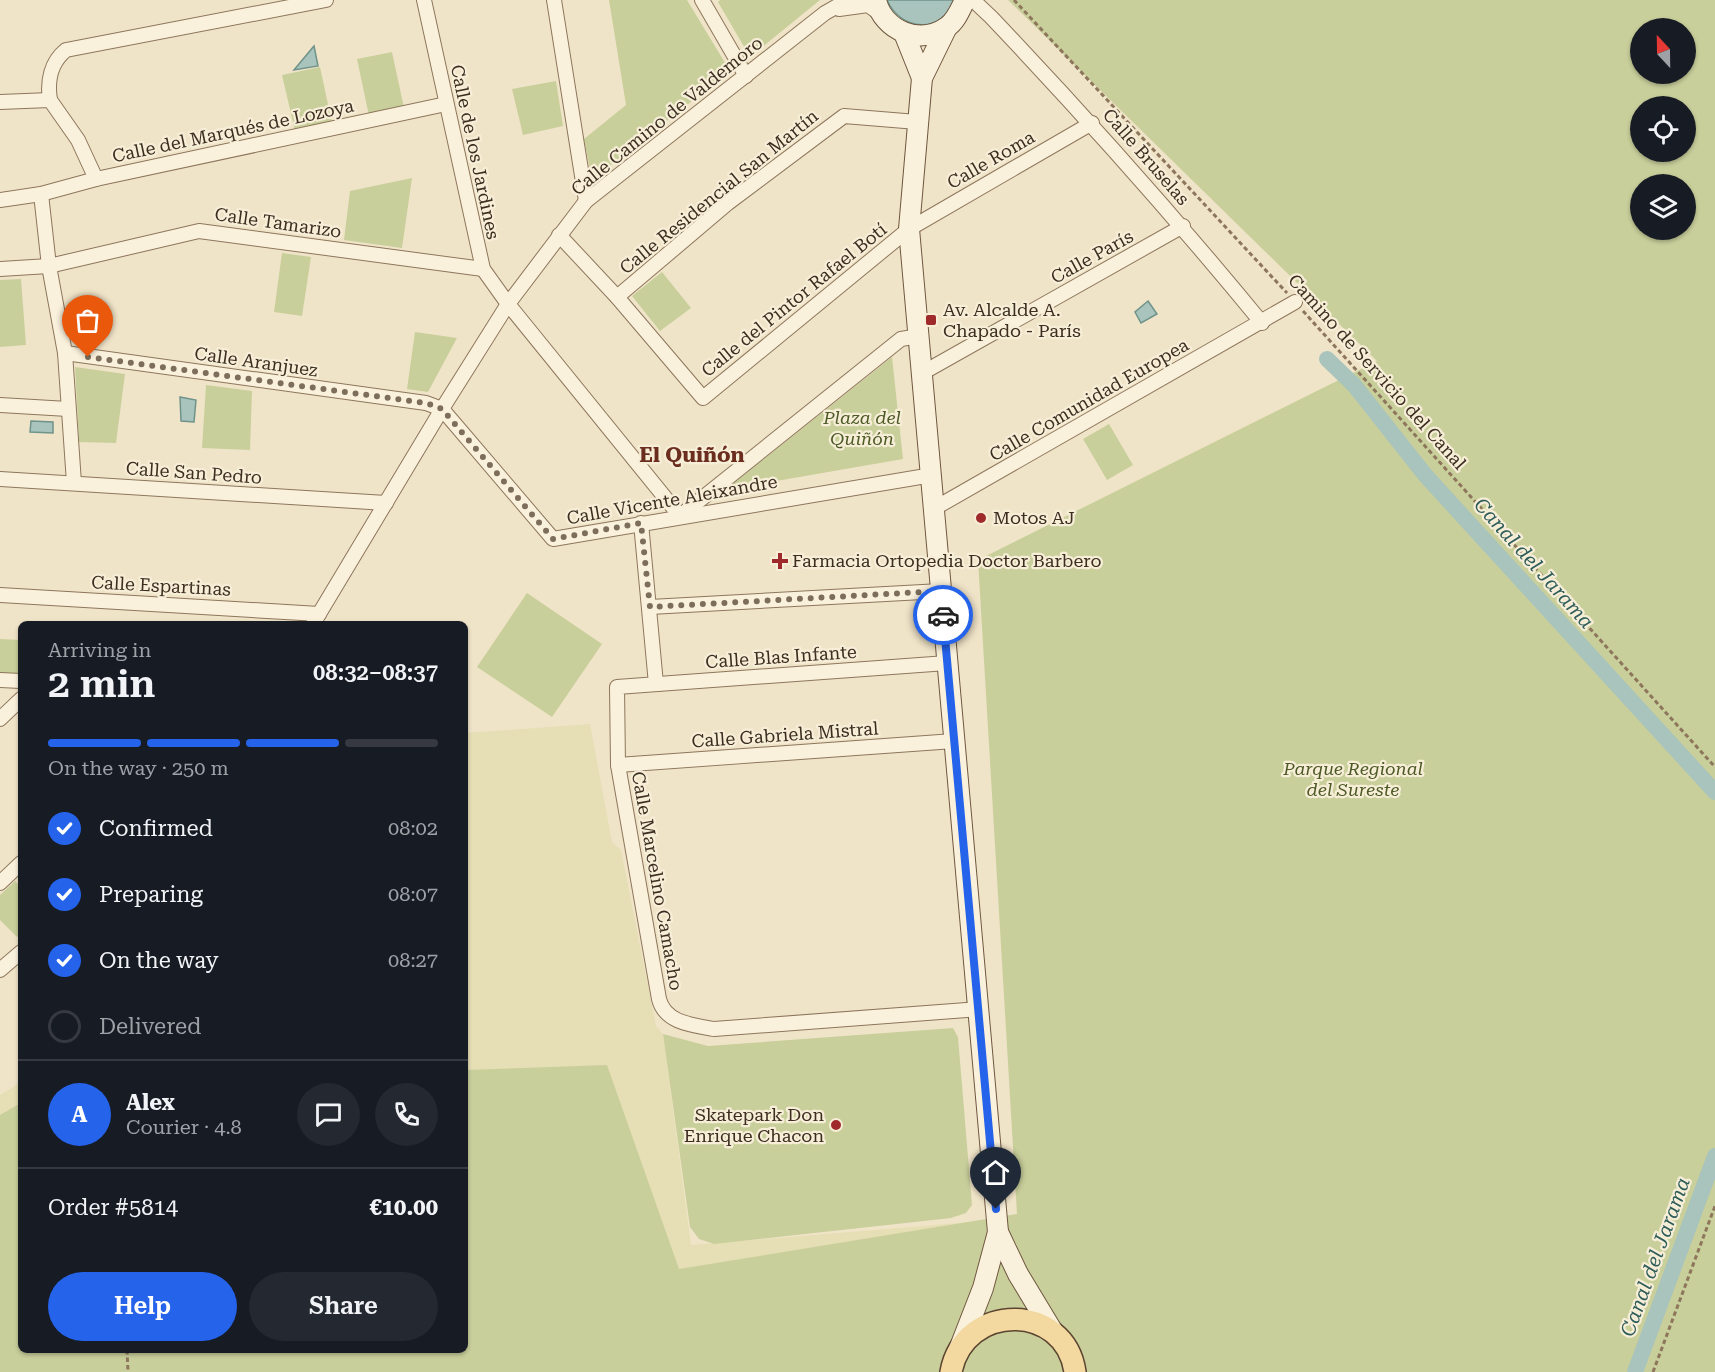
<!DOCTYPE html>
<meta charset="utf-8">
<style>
:root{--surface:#171b24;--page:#242831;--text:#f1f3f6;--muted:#9ea1a6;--line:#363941;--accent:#2563eb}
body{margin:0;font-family:"Roboto Serif",serif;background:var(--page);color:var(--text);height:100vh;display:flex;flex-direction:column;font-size:22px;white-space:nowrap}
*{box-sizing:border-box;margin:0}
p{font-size:20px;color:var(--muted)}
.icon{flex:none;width:33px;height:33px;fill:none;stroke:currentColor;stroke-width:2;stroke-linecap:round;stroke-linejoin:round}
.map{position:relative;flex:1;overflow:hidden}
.sheet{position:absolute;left:18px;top:621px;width:450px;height:732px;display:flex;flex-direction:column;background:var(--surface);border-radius:9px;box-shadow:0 2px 4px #0004}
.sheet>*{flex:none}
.needle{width:39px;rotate:338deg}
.buttons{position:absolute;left:1630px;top:18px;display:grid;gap:12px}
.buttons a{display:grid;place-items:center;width:66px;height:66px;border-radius:50%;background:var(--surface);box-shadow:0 2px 4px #0004;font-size:30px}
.pin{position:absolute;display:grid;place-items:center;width:51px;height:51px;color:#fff;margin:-62px -26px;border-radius:50% 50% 50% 0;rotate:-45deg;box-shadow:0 0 6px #0007}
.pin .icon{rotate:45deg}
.courier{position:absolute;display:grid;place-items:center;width:60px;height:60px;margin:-30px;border:4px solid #2563eb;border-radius:50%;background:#fff;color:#222;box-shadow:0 2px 8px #0007}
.head em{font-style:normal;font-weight:600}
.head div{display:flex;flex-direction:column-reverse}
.head{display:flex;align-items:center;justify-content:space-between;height:102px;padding:0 30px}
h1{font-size:39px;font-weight:600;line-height:45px}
.bar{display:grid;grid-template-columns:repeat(4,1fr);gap:9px 6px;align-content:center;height:72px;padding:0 30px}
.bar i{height:8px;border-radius:4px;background:var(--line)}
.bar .on{background:var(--accent)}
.bar p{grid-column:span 4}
.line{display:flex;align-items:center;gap:15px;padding:0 30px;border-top:2px solid var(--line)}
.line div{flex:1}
.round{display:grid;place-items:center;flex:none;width:63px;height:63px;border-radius:32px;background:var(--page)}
ol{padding:0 30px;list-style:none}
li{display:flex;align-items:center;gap:18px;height:66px}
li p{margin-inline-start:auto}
li .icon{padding:6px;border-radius:50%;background:var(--accent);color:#fff;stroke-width:4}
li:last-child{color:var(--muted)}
li i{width:33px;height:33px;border:3px solid var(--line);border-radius:50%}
.button{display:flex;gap:12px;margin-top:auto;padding:12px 30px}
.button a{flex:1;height:69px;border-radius:36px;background:var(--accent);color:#fff;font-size:24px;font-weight:600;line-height:69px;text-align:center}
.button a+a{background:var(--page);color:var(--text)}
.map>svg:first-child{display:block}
.farmland{fill:#e6deb5}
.green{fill:#c9cf9b;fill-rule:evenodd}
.water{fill:#a9c4bc;stroke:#6f938a;stroke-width:1.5}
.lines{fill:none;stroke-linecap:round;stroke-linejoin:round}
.canal{stroke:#a9c4bc;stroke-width:16}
.minor-casing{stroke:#8d765c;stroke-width:16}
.secondary-casing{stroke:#6f573f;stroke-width:22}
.primary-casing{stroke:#5b4430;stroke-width:24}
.path{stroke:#8d765c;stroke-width:3;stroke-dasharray:4.5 3;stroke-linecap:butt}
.minor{stroke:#faf1dc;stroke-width:14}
.secondary{stroke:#faf1dc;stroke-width:20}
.primary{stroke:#f3d9a0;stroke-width:21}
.done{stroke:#7c6e5b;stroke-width:6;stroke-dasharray:0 10.8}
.route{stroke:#2563eb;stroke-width:8}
.poi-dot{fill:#9e2a2b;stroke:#f7eed8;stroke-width:2}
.labels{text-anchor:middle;stroke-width:4.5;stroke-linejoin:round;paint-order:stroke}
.street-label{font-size:18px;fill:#3d2e20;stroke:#f7eed8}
.poi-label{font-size:18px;fill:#3d2e20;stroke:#f7eed8;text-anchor:start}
.park-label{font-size:18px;font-style:italic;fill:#4d5a26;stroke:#f7eed8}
.water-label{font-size:20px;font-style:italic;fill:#2f5d5a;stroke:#f7eed8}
.quarter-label{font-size:21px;font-weight:bold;fill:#6b2e1e;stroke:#f7eed8}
</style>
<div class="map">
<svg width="1715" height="1372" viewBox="0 0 1715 1372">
<rect width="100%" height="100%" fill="#f0e4c8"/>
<path class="farmland" d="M590,724L612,842L621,850L656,1026L663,1034L691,1245L983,1221L922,1372H0V1095L21,1082V1350H465V733Z"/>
<g class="green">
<path d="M609,0H687L730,71L592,180L584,139L626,105Z"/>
<path d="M720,0H820L750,57L718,2Z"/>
<path d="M1008,0H1715V1372H0V1115L21,1103V1350H465V1070L607,1065L679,1269L1017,1214L978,560L1377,361ZM1641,28H1686V74H1641ZM1641,106H1686V152H1641ZM1641,184H1686V230H1641Z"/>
<path d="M392,52L404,108L369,116L357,59Z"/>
<path d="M320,67L332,123L295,131L282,75Z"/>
<path d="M556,81L563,126L523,135L512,89Z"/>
<path d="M412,178L402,248L344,240L350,191Z"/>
<path d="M282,253L311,257L302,316L274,312Z"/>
<path d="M662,272L691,308L660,331L632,296Z"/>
<path d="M21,279L26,345L0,347V280Z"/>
<path d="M415,332L457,338L428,392L407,389Z"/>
<path d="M892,357L903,459L725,490Z"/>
<path d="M75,367L125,374L116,443L79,442Z"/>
<path d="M206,385L252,391L250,450L202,448Z"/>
<path d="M1109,424L1133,465L1107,480L1083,439Z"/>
<path d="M527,593L602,644L552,717L477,667Z"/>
<path d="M0,639L21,640V674L0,673Z"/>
<path d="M15,881L21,887V933L17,937L0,920V895Z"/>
<path d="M953,1028L958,1037L972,1205L966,1213L951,1218L714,1244L699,1239L690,1227L663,1034L708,1046Z"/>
</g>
<g class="water">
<path d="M887,0H954C943,35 900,31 887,0Z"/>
<path d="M314,46L318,66L294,70Z"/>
<path d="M1148,301L1157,314L1141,323L1135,312Z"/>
<path d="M180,397L196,400L194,422L181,421Z"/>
<path d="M31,421L53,422V433L30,432Z"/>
</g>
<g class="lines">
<g class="canal">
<path d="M1327,359L1354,385L1426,476L1715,792"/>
<path d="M1635,1372L1715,1156"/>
</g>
<g class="minor-casing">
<g id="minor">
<path d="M424,0L483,269L508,304L680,516L901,339L919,336"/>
<path d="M554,0L586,201"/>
<path d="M702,0L746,76"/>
<path d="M965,1L975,2L991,17C1085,116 1175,217 1262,323"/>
<path d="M839,9L868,5L882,15"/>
<path d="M50,100C47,81 51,62 66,50L326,0"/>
<path d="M0,102L50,100L78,140L96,179L446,104"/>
<path d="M41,194L49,266L65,353L74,483"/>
<path d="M0,200L41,194L96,179"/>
<path d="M559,235L617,297L703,398L909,229L1092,123"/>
<path d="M0,269L49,266L199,231L483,269"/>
<path d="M617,297L728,203L844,116L917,122"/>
<path d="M65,353L426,403L442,409L553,539L932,475"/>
<path d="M924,372L1183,226"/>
<path d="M0,405L68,409"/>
<path d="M0,479L386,503"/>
<path d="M935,508L1295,302"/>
<path d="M641,523L656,684"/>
<path d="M0,595L319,614"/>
<path d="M650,607L941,591"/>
<path d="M313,624L442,409L508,304L586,201L825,13L848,0"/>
<path d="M947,663L617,687L618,765L659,999C665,1023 692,1025 714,1029L980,1009"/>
<path d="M0,680L21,681"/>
<path d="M0,719L21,699"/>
<path d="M618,765L954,741"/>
<path d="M0,883L21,863"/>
<path d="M0,970L21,952"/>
</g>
</g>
<g class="secondary-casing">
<g id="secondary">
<path d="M876,0C883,31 920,46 947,27C956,21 960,10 965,0"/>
<path d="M947,27L922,78L909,229L998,1232L1018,1274L1053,1332"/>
<path d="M904,33L922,78"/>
<path d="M960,1347L983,1288L998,1232"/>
</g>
</g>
<g class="primary-casing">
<path id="primary" d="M951,1372C964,1302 1065,1302 1075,1372"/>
</g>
<g class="path">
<path d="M1014,0L1287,293"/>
<path d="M1303,311L1715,767"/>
<path d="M127,1350L128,1372"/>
<path d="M1653,1372L1715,1206"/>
</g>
<use href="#minor" class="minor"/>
<use href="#secondary" class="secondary"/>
<use href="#primary" class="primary"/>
</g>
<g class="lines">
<path class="done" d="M88,357L426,403L442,409L553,539L641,523L650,607L941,591L943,615"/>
<path class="route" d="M943,615L996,1209"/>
</g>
<g class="poi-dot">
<rect x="925" y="314" width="12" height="12" rx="3"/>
<circle cx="981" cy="518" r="6"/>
<path d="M777 552h6v6h6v6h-6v6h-6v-6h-6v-6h6z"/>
<circle cx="836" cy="1125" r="6"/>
</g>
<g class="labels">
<g class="street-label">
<text transform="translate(667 116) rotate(-39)" y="6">Calle Camino de Valdemoro</text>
<text transform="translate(233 131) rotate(-12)" y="6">Calle del Marqués de Lozoya</text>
<text transform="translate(475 152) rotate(78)" y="6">Calle de los Jardines</text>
<text transform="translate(1146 157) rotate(49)" y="6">Calle Bruselas</text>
<text transform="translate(991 160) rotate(-30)" y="6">Calle Roma</text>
<text transform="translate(719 192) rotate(-39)" y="6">Calle Residencial San Martín</text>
<text transform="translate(278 223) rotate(8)" y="6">Calle Tamarizo</text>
<text transform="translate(1092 257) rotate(-29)" y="6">Calle París</text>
<text transform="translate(794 300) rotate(-39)" y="6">Calle del Pintor Rafael Botí</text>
<text transform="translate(256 362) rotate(8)" y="6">Calle Aranjuez</text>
<text transform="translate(1377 372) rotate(48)" y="6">Camino de Servicio del Canal</text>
<text transform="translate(1089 400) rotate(-30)" y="6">Calle Comunidad Europea</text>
<text transform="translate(194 473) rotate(4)" y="6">Calle San Pedro</text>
<text transform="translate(672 500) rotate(-10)" y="6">Calle Vicente Aleixandre</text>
<text transform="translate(161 586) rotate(3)" y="6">Calle Espartinas</text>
<text transform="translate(781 657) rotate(-4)" y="6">Calle Blas Infante</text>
<text transform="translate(785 735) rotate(-4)" y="6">Calle Gabriela Mistral</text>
<text transform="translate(657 881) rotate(80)" y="6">Calle Marcelino Camacho</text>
</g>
<g class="poi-label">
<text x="943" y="316">Av. Alcalde A.<tspan x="943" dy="21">Chapado - París</tspan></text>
<text x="993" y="524">Motos AJ</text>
<text x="792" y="567">Farmacia Ortopedia Doctor Barbero</text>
<text x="824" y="1121" text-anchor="end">Skatepark Don<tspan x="824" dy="21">Enrique Chacon</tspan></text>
</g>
<g class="park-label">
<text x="862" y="424">Plaza del<tspan x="862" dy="21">Quiñón</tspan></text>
<text x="1353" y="775">Parque Regional<tspan x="1353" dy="21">del Sureste</tspan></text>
</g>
<g class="water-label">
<text transform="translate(1534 563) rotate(48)" y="7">Canal del Jarama</text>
<text transform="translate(1655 1257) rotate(-70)" y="7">Canal del Jarama</text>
</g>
<g class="quarter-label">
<text x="692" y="462">El Quiñón</text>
</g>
</g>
</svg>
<div class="buttons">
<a><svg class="needle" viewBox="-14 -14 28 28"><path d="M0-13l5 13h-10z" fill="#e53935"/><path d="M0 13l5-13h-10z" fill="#9ea1a6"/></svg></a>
<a><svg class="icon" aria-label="locate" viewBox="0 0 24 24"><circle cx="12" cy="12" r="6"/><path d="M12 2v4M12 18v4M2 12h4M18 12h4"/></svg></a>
<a><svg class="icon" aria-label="layers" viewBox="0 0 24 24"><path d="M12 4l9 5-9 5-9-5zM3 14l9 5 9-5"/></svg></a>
</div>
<div class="pin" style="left:88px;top:357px;background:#ea580c"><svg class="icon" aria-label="bag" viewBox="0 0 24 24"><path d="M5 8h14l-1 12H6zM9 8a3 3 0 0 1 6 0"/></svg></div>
<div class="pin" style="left:996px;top:1209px;background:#1f2937"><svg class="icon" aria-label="home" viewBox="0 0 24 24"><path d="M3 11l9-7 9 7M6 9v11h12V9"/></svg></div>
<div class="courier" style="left:943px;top:615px"><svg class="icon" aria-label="car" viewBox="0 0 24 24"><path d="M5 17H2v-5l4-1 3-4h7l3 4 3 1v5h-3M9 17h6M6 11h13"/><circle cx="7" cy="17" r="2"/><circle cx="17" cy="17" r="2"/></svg></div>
<section class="sheet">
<div class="head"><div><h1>2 min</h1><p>Arriving in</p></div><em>08:32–08:37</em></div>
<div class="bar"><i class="on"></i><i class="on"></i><i class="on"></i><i></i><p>On the way · 250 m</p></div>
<ol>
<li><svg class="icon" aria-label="check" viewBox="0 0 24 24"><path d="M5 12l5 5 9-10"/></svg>Confirmed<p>08:02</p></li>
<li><svg class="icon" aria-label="check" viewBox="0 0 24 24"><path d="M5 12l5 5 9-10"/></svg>Preparing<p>08:07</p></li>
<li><svg class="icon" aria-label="check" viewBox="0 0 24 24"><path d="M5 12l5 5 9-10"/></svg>On the way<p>08:27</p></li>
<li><i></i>Delivered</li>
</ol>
<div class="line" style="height:108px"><b class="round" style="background:var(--accent);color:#fff">A</b><div><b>Alex</b><p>Courier · 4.8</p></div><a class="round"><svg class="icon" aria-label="chat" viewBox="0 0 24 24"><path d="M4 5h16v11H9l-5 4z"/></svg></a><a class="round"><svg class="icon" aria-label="phone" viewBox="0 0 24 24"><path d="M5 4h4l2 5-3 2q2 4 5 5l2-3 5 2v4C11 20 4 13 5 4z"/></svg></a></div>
<div class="line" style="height:78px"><div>Order #5814</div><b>€10.00</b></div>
<div class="button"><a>Help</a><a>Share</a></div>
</section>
</div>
